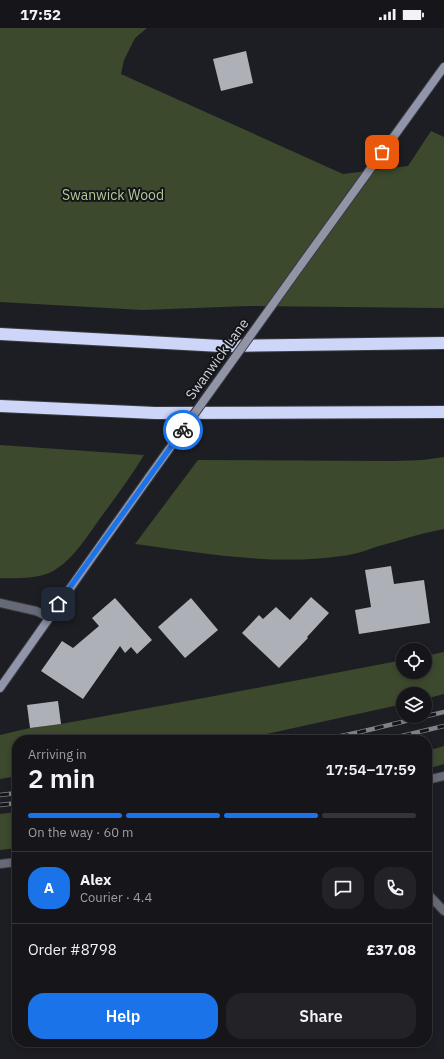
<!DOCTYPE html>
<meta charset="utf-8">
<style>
:root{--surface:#16161a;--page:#232327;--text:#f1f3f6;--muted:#9e9fa2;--line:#353539;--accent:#1a73e8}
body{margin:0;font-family:"IBM Plex Sans",sans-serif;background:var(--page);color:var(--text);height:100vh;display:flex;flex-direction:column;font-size:15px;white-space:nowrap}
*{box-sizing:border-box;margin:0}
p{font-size:13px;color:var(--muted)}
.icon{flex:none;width:22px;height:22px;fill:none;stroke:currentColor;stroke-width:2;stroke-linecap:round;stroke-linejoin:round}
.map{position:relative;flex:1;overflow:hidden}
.sheet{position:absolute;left:12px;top:707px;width:420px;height:312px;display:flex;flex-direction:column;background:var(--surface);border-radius:16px;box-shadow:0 2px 6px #0003,0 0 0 1px var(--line)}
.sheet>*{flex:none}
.fabs{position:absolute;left:396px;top:615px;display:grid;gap:8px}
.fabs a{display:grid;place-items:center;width:36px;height:36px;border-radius:50%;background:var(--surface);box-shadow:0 2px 6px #0003,0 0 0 1px var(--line);font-size:20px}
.pin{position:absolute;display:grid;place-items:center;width:34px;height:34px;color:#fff;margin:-17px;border-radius:8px;box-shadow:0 2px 6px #0006}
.courier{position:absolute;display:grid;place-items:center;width:40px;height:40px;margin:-20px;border:3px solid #1a73e8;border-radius:50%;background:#fff;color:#222;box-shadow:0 1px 5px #0007}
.headline em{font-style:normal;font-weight:600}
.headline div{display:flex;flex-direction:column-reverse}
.headline{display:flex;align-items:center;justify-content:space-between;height:68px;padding:0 16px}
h1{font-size:26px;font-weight:600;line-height:30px}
.bar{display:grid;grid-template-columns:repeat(4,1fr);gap:6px 4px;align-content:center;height:48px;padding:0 16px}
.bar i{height:5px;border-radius:3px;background:var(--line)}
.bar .current{background:var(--accent)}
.bar p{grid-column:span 4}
.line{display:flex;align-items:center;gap:10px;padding:0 16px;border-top:1px solid var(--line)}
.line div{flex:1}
.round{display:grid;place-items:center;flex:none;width:42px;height:42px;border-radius:16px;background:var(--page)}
.button{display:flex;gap:8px;margin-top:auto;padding:8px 16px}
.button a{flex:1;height:46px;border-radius:16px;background:var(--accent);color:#fff;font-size:16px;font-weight:600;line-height:46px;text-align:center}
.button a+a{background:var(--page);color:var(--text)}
.status{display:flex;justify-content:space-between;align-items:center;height:28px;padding:0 20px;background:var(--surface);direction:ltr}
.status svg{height:11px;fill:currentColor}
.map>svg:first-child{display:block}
.forest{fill:#3c492d}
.building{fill:#aeb0b7}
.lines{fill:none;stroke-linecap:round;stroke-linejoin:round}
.lane-casing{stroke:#3a3b40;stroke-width:10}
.street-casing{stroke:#3a3b40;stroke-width:10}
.secondary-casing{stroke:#3a3b40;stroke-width:10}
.highway-casing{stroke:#3a3b40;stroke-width:14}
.lane{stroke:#666a77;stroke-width:8}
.street{stroke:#666a77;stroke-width:8}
.secondary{stroke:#9095ab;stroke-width:8}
.highway{stroke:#cdd5f8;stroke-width:12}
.rail-casing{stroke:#818286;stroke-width:4.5}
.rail{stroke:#14151a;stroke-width:3;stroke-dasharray:9;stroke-linecap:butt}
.secondary-bridge-casing{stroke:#3a3b40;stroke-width:10;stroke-linecap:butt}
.secondary-bridge{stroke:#9095ab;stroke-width:8}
.done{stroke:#949499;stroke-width:4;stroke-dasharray:0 7.2}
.route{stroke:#1a73e8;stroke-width:5}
.labels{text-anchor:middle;stroke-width:4;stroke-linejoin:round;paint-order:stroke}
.park-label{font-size:14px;fill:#b1cb95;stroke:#14151a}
.street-label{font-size:14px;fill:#d4d4d8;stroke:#14151a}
</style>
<div class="status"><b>17:52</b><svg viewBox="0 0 49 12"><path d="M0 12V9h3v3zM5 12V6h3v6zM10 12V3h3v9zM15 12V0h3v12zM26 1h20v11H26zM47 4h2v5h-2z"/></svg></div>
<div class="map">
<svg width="444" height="1031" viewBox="0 0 444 1031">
<rect width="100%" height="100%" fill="#1d1e23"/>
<g class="forest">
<path d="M0,0H147L135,10L124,32L121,46L343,146L408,138L431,103L444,109V280H436L248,278L142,282L0,274Z"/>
<path d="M0,417L144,427C132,447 118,466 104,485C89,505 72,535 49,545C38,550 12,551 0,550Z"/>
<path d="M444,429V501C422,505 401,512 379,518C367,522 354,527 341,528C273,538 203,525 135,516L198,432L393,433L423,432Z"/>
<path d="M444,624V666L425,671V666H403V676L239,712H17V748L0,751V707L30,700L61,696L209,669L403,632V644H425V628Z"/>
<path d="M444,718V736L427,741V723Z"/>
<path d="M17,784V820L0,822V786Z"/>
</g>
<g class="building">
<path d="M246,23L253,55L221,63L213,31Z"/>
<path d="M391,538L394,556L424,552L430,595L359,606L355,582L371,579L365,542Z"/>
<path d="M311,569L329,585L307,609L308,610L279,640L242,605L259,587L263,591L276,579L290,592Z"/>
<path d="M115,570L152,612L137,626L131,619L125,625L120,618L83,671L41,643L62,613L73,620L99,598L92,590Z"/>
<path d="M191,570L218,602L185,630L158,599Z"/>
<path d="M58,673L61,696L30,700L27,677Z"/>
</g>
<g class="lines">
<g class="lane-casing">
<path id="lane" d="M427,865L444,883"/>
</g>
<g class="street-casing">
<g id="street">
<path d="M0,575L36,583L49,589"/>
<path d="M427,752L444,748"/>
<path d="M0,836L17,834"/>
</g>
</g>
<g class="secondary-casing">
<g id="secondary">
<path d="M301,237L444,39"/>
<path d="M0,660L95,525L149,449"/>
</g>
</g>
<g class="highway-casing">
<g id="highway">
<path d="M0,306L221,318L444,315"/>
<path d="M0,378L155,385L444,384"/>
</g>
</g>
<use href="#lane" class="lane"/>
<use href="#street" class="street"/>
<use href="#secondary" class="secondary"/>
<use href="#highway" class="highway"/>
<g class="rail-casing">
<g id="rail">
<path d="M322,712L360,704L444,684"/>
<path d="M385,712L444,698"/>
<path d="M0,767L17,765"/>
<path d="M0,777L17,775"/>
</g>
</g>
<use href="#rail" class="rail"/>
<g class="secondary-bridge-casing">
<path id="secondary-bridge" d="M149,449L301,237"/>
</g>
<use href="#secondary-bridge" class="secondary-bridge"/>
</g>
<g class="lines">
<path class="done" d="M183,402L382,124"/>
<path class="route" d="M58,576L183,402"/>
</g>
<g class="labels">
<g class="park-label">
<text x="113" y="172">Swanwick Wood</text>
</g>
<g class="street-label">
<text transform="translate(217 331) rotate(-54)" y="5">Swanwick Lane</text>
</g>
</g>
</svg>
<div class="fabs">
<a><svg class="icon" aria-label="locate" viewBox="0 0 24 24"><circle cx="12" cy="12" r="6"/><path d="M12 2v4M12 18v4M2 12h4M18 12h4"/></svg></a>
<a><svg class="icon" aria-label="layers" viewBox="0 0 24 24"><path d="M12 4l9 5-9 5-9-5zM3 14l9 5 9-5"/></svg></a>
</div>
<div class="pin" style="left:382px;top:124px;background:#ea580c"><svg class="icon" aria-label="bag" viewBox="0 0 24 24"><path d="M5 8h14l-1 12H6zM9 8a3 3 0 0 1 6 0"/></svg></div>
<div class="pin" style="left:58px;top:576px;background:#1f2937"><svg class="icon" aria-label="home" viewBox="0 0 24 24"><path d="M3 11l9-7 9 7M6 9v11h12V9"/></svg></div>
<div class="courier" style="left:183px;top:402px"><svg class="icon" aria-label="bike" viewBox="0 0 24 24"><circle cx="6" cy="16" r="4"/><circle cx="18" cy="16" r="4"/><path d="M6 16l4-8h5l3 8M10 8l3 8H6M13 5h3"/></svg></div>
<section class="sheet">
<div class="headline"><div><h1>2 min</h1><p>Arriving in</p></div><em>17:54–17:59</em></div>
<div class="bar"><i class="current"></i><i class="current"></i><i class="current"></i><i></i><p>On the way · 60 m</p></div>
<div class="line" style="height:72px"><b class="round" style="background:var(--accent);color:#fff">A</b><div><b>Alex</b><p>Courier · 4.4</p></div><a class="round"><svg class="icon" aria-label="chat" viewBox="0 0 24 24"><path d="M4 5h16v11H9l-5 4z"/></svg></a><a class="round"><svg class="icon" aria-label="phone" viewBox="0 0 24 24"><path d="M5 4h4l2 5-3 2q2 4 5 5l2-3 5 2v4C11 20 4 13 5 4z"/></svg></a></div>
<div class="line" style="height:52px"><div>Order #8798</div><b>£37.08</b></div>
<div class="button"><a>Help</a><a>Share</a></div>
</section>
</div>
